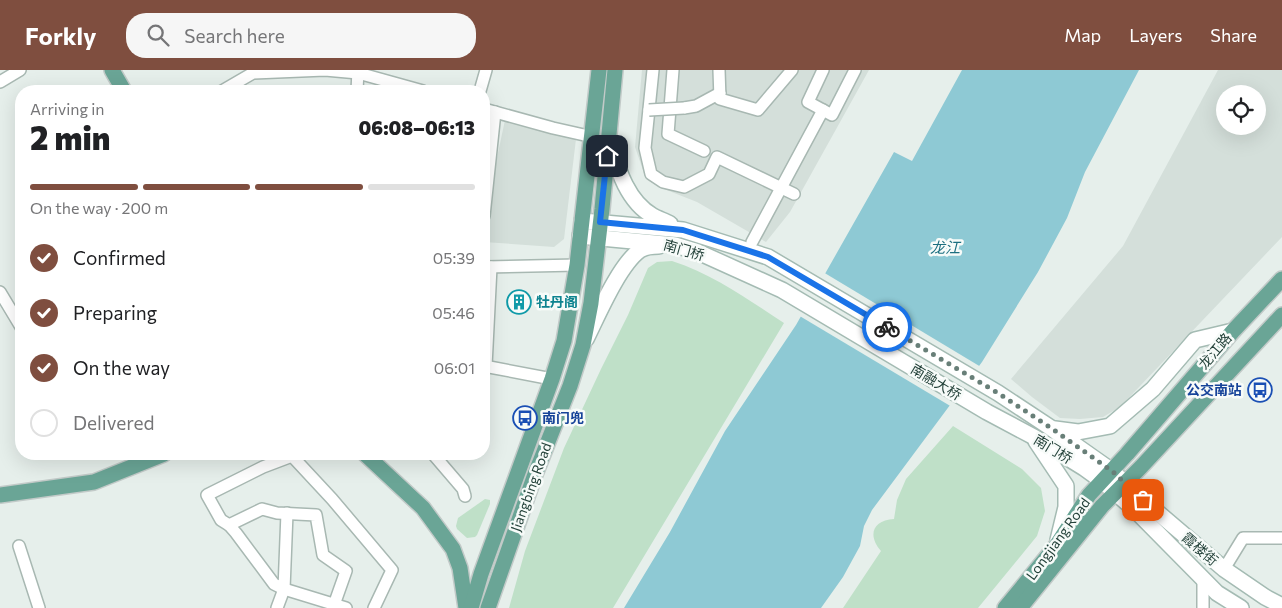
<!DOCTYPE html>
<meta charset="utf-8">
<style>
:root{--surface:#fff;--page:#f6f6f6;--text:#202124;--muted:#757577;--line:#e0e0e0;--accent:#7f4e3f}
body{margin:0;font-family:Commissioner,"Noto Sans SC",sans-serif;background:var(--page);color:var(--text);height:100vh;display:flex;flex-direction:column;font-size:19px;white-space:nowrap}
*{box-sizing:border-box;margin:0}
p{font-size:16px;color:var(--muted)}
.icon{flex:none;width:28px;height:28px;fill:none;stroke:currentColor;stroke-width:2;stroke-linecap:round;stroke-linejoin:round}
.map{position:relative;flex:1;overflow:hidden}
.panel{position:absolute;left:15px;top:15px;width:475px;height:375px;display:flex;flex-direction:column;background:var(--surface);border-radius:20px;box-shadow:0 5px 20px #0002}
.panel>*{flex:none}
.fabs{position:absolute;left:1216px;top:15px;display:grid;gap:10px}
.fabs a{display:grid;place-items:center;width:50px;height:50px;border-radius:50%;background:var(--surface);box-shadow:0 5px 20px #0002;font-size:25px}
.pin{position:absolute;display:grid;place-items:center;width:42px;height:42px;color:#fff;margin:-21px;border-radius:10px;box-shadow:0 2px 8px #0006}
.courier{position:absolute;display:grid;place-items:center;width:50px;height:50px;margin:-25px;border:4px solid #1a73e8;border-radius:50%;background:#fff;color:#222;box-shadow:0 1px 6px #0007}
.overview em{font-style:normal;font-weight:800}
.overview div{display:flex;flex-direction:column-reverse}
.overview{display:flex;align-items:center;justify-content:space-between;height:85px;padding:0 15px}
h1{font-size:32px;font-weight:800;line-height:38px}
.bar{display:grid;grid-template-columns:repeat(4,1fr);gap:8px 5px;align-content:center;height:60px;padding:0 15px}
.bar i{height:6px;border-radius:4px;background:var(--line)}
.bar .current{background:var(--accent)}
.bar p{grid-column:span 4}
ol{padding:0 15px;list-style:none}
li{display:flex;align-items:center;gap:15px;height:55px}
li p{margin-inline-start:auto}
li .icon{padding:5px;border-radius:50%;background:var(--accent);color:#fff;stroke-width:4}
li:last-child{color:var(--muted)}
li i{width:28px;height:28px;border:2px solid var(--line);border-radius:50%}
header{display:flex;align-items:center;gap:30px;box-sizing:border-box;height:70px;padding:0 25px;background:var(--accent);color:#fff}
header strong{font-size:24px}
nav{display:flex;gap:28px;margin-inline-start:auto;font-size:18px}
.search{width:350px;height:45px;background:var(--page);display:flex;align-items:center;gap:12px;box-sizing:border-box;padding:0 18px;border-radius:20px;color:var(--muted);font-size:19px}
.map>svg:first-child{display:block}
.built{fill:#d4dfda;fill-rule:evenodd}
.green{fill:#bfe0c8}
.water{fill:#8ec9d4}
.pier{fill:#e6efeb}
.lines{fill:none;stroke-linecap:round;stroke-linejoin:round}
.street-casing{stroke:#a8b8b2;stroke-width:14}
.secondary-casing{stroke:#a4bbb3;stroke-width:18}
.primary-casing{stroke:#c2cac8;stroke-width:18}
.street{stroke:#fff;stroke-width:11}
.secondary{stroke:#fff;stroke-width:15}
.primary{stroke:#6aa596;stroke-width:15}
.street-bridge-casing{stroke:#a8b8b2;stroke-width:14;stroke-linecap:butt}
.street-bridge{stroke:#fff;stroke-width:11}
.done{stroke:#687f78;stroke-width:5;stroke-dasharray:0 9}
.route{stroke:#1a73e8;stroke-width:6}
.labels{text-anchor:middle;stroke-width:5;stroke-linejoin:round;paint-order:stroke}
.street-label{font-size:14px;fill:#24423a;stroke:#f7fbf9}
.culture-label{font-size:14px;font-weight:bold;fill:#0d838f;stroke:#f7fbf9;text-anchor:start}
.transit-label{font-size:14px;font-weight:bold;fill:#164399;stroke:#f7fbf9;text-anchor:end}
.water-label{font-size:15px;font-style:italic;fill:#1c6f80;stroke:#f7fbf9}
</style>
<header>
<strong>Forkly</strong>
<div class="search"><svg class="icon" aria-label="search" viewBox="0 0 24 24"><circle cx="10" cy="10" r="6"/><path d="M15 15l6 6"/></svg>Search here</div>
<nav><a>Map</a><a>Layers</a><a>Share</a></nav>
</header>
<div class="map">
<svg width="1282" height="538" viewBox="0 0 1282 538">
<rect width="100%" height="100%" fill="#e6efeb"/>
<g class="built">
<path d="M642,0H869L790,142L766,172L697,132L659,117L646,109L635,77Z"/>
<path d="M1218,0H1282V167L1120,337L1103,347L1080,349L1060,348L1032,327L1011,309L1123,176ZM1225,24H1258V56H1225Z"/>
<path d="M505,50L576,69L564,169L554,177L484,172V149Z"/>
</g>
<g class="green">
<path d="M672,191C715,205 747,229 784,253L613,538H509L525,481L564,378L601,299L628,245L648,198L657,192Z"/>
<path d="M953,356L1022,399L1041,418L1045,441L1037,466L978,538H843L881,481C867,465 873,450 894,449L897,430L906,409Z"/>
<path d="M485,429L490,430V434L477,465L475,467L467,468L457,459L456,456L458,448Z"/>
</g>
<path class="water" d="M962,0H1139L1085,102L1067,148L1038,202L982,292L872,440L864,456L860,476L843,507L821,538H624L670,462L725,361L796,255L894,82L912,91Z"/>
<path class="pier" d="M823,202L981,297L952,337L798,245Z"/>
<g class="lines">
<g class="street-casing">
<g id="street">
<path d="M653,0L645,78L651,104L663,112L684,117L709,104L717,87L794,124"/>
<path d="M673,0L668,64L704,81"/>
<path d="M719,0L720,29L758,40L792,0"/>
<path d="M823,0L808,32L832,45L855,0"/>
<path d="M0,12L20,0"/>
<path d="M222,21L253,3L325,0L358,3L423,21"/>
<path d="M357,21L358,0"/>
<path d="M480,21L486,0"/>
<path d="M684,38L696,36L720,23"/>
<path d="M484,39L553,58L593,67"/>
<path d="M484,146L495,42"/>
<path d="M752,172L823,40"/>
<path d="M485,197L577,195"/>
<path d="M0,222L21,257"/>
<path d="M484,296L552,309"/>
<path d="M486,296L491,197"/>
<path d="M433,384L463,419L465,426"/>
<path d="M229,455L262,439L277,443L316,445L323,485L346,501L334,535"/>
<path d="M19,476L39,538"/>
<path d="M1224,499L1243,468H1282"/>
<path d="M1203,510V538"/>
<path d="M277,538L284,519L287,443"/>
<path d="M346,538L284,519L274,514L236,463L229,455L221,450L207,425L263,397L292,386L332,429L392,500L374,538"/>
</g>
</g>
<g class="secondary-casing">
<g id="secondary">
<path d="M609,70C617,96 626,131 653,146C658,149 665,151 670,154"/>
<path d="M582,151L683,160L768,187L998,323L1051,358L1112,401L1143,430L1224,499L1265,527L1282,536"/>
<path d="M580,166L675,175L698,182L782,220L987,342L1034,367L1084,398L1102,411L1134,439L1217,523L1241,538"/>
<path d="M586,269C598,245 619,195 640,180C646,176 652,176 659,176"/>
<path d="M1055,359L1078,362L1110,356L1153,319L1195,270L1233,261"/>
<path d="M1036,371L1066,416V437L1058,470"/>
</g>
</g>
<g class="primary-casing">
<g id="primary">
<path d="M112,0L124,21"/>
<path d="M365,384L423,438L453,479L460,498L466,538"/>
<path d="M0,425L94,412L164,384"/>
<path d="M471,538L481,504L552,309L564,271L577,195L599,0"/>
<path d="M488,538L534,407L570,316L583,275L591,233L602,139L615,0"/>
<path d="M1005,538L1056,476L1089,425L1127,384L1233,261L1282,209"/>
<path d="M1020,538L1102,436L1141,397L1282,245"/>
</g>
</g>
<use href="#street" class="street"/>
<use href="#secondary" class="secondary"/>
<use href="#primary" class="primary"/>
<g class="street-bridge-casing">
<path id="street-bridge" d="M649,40L684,38"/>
</g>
<use href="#street-bridge" class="street-bridge"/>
</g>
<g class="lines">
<path class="done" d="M887,257L998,323L1051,358L1112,401L1143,430"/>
<path class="route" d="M607,86L600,152L683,160L768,187L887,257"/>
</g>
<defs>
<g id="building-ring" transform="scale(1.25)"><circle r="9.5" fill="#f7fbf9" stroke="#0f9aa8" stroke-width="1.5"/><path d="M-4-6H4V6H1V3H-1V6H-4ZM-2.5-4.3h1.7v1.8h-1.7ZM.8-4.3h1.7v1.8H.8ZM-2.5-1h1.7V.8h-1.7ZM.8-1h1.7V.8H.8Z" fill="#0f9aa8"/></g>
<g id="bus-ring" transform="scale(1.25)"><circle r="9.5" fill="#f7fbf9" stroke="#1a4fb4" stroke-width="1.5"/><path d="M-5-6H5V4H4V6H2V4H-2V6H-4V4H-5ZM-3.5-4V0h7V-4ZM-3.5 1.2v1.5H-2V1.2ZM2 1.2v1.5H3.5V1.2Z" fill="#1a4fb4"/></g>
</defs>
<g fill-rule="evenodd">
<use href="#building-ring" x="519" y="232"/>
<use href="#bus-ring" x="1260" y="320"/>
<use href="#bus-ring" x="525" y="348"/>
</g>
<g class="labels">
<g class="street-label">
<text transform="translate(684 180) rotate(16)" y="5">南门桥</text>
<text transform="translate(1215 281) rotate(-49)" y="5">龙江路</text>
<text transform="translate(936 312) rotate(31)" y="5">南融大桥</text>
<text transform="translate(1053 379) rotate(31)" y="5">南门桥</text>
<text transform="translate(531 417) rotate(-70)" y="5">Jiangbing Road</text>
<text transform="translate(1058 469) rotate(-54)" y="5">Longjiang Road</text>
<text transform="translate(1200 479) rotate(41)" y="5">霞楼街</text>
</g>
<g class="culture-label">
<text x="536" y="237">牡丹阁</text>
</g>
<g class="transit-label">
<text x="1242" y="325">公交南站</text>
<text x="542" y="353" text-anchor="start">南门兜</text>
</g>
<g class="water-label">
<text x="945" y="183">龙江</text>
</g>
</g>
</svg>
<div class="fabs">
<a><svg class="icon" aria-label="locate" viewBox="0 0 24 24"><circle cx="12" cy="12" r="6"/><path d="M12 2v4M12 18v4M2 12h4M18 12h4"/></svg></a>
</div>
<div class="pin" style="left:1143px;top:430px;background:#ea580c"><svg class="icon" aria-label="bag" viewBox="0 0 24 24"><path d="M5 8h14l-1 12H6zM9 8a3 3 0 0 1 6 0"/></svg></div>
<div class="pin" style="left:607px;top:86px;background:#1f2937"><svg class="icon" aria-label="home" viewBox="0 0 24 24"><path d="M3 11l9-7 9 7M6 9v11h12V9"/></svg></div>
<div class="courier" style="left:887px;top:257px"><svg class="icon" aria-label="bike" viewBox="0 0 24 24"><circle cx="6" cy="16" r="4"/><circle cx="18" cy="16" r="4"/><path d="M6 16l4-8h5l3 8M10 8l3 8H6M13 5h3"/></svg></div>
<section class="panel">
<div class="overview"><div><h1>2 min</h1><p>Arriving in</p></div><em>06:08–06:13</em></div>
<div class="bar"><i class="current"></i><i class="current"></i><i class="current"></i><i></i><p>On the way · 200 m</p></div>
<ol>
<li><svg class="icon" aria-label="check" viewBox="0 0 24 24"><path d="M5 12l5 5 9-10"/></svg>Confirmed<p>05:39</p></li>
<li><svg class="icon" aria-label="check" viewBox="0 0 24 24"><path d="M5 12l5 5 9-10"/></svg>Preparing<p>05:46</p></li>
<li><svg class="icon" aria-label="check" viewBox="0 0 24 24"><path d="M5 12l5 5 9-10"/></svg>On the way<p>06:01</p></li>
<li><i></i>Delivered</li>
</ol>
</section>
</div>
